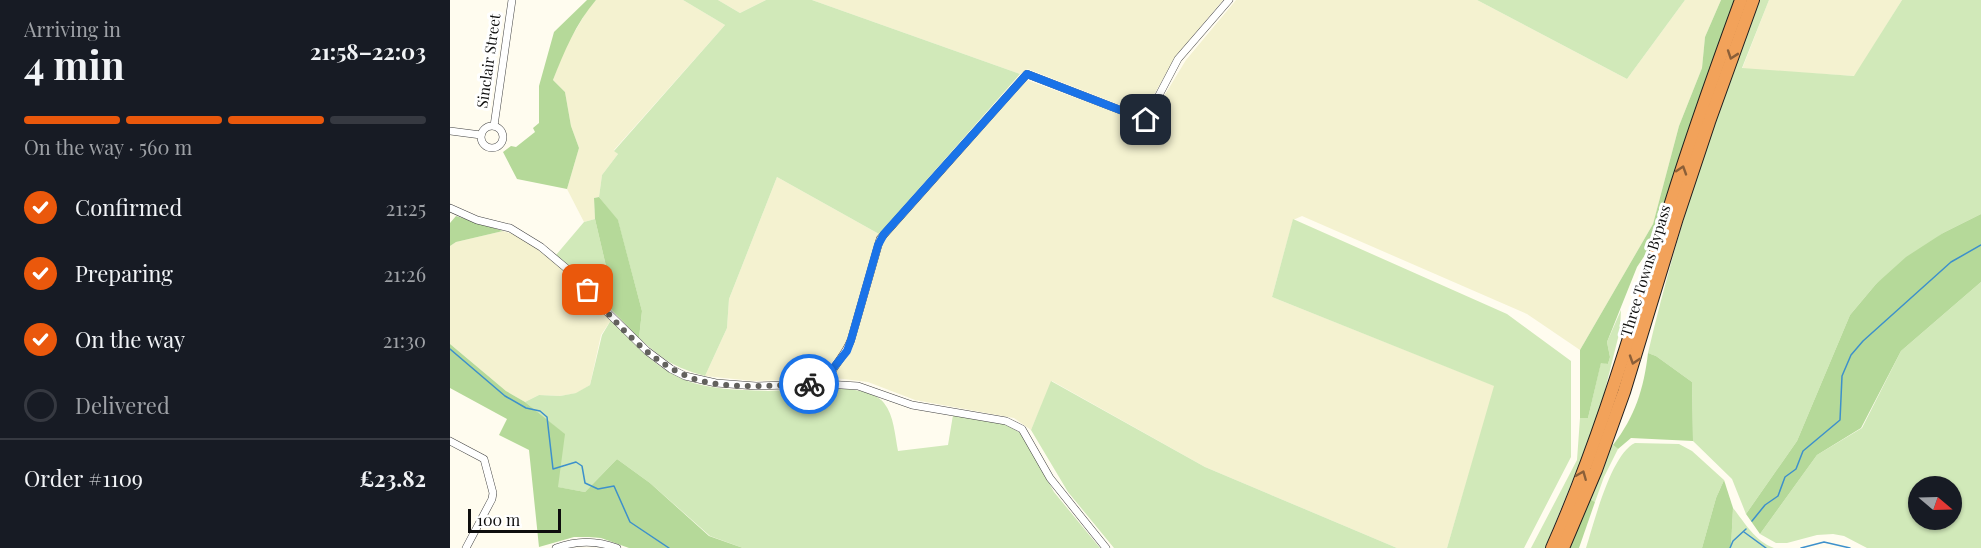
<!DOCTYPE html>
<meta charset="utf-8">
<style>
:root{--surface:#171b24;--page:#20242c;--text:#f1f3f6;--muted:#9ea1a6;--line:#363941;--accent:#ea580c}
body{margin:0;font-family:"Playfair Display",serif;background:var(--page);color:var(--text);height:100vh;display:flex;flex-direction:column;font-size:22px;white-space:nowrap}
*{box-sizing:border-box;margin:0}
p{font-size:20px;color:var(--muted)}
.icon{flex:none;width:33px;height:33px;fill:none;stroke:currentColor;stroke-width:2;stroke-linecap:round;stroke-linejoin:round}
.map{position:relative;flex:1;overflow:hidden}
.details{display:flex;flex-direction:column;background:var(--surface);width:450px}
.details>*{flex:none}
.needle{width:39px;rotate:109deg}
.tools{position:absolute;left:1458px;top:476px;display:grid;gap:12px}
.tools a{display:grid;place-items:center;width:54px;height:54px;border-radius:50%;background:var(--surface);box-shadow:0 2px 4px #0004;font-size:30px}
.scale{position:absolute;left:18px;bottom:15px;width:93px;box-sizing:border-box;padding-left:6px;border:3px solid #0e0e0e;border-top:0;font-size:16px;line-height:21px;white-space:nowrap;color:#0e0e0e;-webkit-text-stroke:4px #fff;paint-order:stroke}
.pin{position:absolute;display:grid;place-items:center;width:51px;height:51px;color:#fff;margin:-26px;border-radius:12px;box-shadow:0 3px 9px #0006}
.courier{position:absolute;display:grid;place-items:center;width:60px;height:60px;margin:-30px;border:4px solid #1a73e8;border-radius:50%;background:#fff;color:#222;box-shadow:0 2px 8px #0007}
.headline em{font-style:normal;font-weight:700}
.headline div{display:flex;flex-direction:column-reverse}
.headline{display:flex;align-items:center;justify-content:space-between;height:102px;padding:0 24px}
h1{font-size:39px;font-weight:700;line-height:45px}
.bar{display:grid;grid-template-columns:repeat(4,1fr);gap:9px 6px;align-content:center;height:72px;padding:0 24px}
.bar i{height:8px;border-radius:4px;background:var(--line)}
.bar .on{background:var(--accent)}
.bar p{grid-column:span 4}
.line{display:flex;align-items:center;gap:15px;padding:0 24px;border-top:2px solid var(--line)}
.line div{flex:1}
ol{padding:0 24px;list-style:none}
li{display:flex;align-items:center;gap:18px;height:66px}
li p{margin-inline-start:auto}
li .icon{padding:6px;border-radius:50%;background:var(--accent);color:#fff;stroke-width:4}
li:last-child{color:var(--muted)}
li i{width:33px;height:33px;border:3px solid var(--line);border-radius:50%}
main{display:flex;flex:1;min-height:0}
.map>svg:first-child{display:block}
.farmland{fill:#f4f2d0}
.green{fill:#d1e9b9;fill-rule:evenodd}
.forest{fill:#b5d999}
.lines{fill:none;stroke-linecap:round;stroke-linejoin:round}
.stream{stroke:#3d90cb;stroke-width:1.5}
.street-casing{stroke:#414141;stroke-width:8}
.highway-casing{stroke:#1f1f1f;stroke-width:14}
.street{stroke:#fff;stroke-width:7}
.highway{stroke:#f2a25a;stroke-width:12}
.oneway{stroke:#8b5f38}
.done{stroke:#62615d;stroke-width:6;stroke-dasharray:0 10.8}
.route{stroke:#1a73e8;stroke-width:8}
.labels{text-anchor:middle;stroke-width:6;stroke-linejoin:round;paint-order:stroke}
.street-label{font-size:15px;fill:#0e0e0e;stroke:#fff}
</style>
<main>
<section class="details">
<div class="headline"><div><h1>4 min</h1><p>Arriving in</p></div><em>21:58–22:03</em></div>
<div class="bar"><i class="on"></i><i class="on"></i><i class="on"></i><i></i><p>On the way · 560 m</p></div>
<ol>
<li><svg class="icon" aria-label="check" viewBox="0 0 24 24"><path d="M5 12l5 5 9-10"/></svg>Confirmed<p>21:25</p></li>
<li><svg class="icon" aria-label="check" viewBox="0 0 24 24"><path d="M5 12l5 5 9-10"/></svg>Preparing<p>21:26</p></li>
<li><svg class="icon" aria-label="check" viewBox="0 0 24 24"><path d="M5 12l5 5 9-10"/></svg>On the way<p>21:30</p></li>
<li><i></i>Delivered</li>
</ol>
<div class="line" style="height:78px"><div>Order #1109</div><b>£23.82</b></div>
</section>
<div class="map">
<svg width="1531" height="548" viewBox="0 0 1531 548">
<rect width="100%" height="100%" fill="#fffcef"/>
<g class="farmland">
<path d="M146,0H233L275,25L164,150L168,154L152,175L149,197L144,198L145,219L134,222L117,189L129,148L121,126L115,92L103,80L114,50L138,9Z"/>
<path d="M268,0H316L290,13Z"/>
<path d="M362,0H773L726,56L693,114L578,69L570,74Z"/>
<path d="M786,0H1027L1177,79L1235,0H1271L1255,37L1252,68L1229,126L1203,224L1130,350L1077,314L852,216L843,220L822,297L1045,386L997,548H947L755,467L602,381L581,430L564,418L465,400L418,382L385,378L383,373L401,352L431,246L440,231L577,80L697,124L736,60Z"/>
<path d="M1319,0H1452L1405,76L1292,69Z"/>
<path d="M327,177L429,234L415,276L399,337L389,354L367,379L303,381L255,376L277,328L279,299Z"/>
<path d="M53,231L69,236L85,247L119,275L161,320L151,335L140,385L127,393L110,396L89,395L75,402L56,391L0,344V246L6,242Z"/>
</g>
<g class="green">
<path d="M233,0H268L290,13L316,0H362L570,74L429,234L327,177L279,299L277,328L255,376C223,367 214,360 189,338L192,311L168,221L149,197L152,175L168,154L164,151L275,25Z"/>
<path d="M1027,0H1235L1177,79Z"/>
<path d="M1310,0H1319L1292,68L1404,76L1452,0H1531V214L1493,233L1426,284L1400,315L1347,441L1296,514L1282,479L1243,441L1242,382L1206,356L1198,353C1226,233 1265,115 1310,0Z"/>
<path d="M145,219L159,279L151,299L121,267L106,255L134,222Z"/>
<path d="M843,219L1057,314L1121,361V457L1074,548H997L1044,386L822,297Z"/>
<path d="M1531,282V548H1417L1394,536L1383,534L1367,535L1337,543H1326L1310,534L1367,455L1412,428L1451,351ZM1468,486H1502V519H1468Z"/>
<path d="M1171,310L1170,330L1148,418L1095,548H1081L1127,460L1130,418H1138L1151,362L1158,364L1160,357L1157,342Z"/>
<path d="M161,320C183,343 205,368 235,380C260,390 292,390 318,391C345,391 416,380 434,403C444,415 445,436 448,451L498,445L503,415L555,424L572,434L604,492L650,548H293L260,536L200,483L167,459L135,492L107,487L114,434L75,402L89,395L110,396L126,393L140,385L152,335Z"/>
<path d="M601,381L755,467L947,548H664L618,492L581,430Z"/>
<path d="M1185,443L1229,444L1242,451L1274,480L1266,498L1252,548H1136C1144,523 1161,454 1185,443Z"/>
<path d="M1163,445L1168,449L1154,477L1145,502L1140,499L1159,449Z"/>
<path d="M1283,508C1295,523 1305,541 1324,548H1281Z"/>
</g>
<g class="forest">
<path d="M137,0H146C126,23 114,52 103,80L115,92L121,126L129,148L117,189L67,179L53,152L61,146L66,147L85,132L83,128L89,123V86L104,32Z"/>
<path d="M1271,0H1285L1230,156L1201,246L1187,267L1157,342L1160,357L1158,364L1151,363L1138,418H1130V350L1203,224L1229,126L1252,68L1255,37Z"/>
<path d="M149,197L168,220L192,311L189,338L151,299L159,279L145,219L144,198Z"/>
<path d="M1531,214V282L1451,351L1411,428L1367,455L1310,534L1296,514L1347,441L1400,315L1426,284L1456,257L1493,233Z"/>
<path d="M6,216L53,231L6,242L0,246V223Z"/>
<path d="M0,344L56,391L75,402L115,434L108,487L135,492L167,459L200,483L259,536L293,548H179L151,538L139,537H124L89,547L79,450L49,435L57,419L0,388Z"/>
<path d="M1198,353L1206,356L1242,382L1243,441L1181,438L1168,449L1163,445C1185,417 1194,388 1198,353Z"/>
<path d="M1274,480L1283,508L1281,548H1252L1266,498Z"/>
<path d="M1140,499L1145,502L1129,548H1119Z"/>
</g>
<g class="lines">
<g class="stream">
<path d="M0,349L55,396L76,408L90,411L97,417L103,469L126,462L132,466L135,483L148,489L164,486L180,522L219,548"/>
<path d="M1302,521L1315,505L1328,496L1335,477L1346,469L1353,451L1390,420L1392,376L1401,355L1413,341L1501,262L1531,245"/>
<path d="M1294,532L1316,548"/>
<path d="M1280,548L1283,541L1296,529"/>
<path d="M1351,548L1374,542L1400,548"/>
</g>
<g class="street-casing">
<g id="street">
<path d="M44,126L62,0"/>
<circle cx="42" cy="137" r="11"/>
<path d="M0,131L31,135"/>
<path d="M0,208L27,220L60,228L91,247L116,268L152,307L197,351L221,369L235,376L266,383L306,386L375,384L408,386L462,405L556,421L572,429L600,478L656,548"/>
<path d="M375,384C382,367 395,356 401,340L430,239L577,74L696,120L728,59L779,0"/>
<path d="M0,441L34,459L43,493L42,499L16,548"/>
<path d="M106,548C127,540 146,540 167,548"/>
</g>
</g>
<g class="highway-casing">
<g id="highway">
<path d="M1102,548C1150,440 1182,328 1217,216C1239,143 1265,71 1291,0"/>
<path d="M1113,548L1146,470L1174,392L1227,218L1259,122L1303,0"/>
</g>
</g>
<use href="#street" class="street"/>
<use href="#highway" class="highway"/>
</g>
<defs><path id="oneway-chevron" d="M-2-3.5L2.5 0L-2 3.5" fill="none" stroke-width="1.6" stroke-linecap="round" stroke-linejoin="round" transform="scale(1.5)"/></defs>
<g class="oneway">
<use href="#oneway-chevron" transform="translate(1282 55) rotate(109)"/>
<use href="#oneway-chevron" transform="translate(1232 170) rotate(-72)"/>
<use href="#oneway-chevron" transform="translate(1184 360) rotate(108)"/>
<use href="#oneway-chevron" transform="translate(1132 475) rotate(-68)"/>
</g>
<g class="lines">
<path class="done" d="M138,290C167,324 203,367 248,380C283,390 323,385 359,384"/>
<path class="route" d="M359,384H375L380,372L397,351L401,340L428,245L434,234L577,74L696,120"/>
</g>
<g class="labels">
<g class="street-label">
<text transform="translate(39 61) rotate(-82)" y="5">Sinclair Street</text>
<text transform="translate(1196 271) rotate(-73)" y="5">Three Towns Bypass</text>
</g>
</g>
</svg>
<div class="tools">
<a><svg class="needle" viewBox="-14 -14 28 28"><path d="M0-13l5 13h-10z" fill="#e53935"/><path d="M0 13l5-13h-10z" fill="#9ea1a6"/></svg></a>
</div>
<div class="scale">100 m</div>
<div class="pin" style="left:138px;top:290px;background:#ea580c"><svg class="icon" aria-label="bag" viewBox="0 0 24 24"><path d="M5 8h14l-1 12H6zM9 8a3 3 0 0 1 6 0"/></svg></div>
<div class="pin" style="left:696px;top:120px;background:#1f2937"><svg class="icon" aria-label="home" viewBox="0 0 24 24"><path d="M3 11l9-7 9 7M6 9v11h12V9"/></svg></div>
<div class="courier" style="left:359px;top:384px"><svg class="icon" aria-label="bike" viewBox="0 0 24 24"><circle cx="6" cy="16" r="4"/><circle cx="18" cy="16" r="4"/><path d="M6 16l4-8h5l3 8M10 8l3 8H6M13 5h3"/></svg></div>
</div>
</main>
